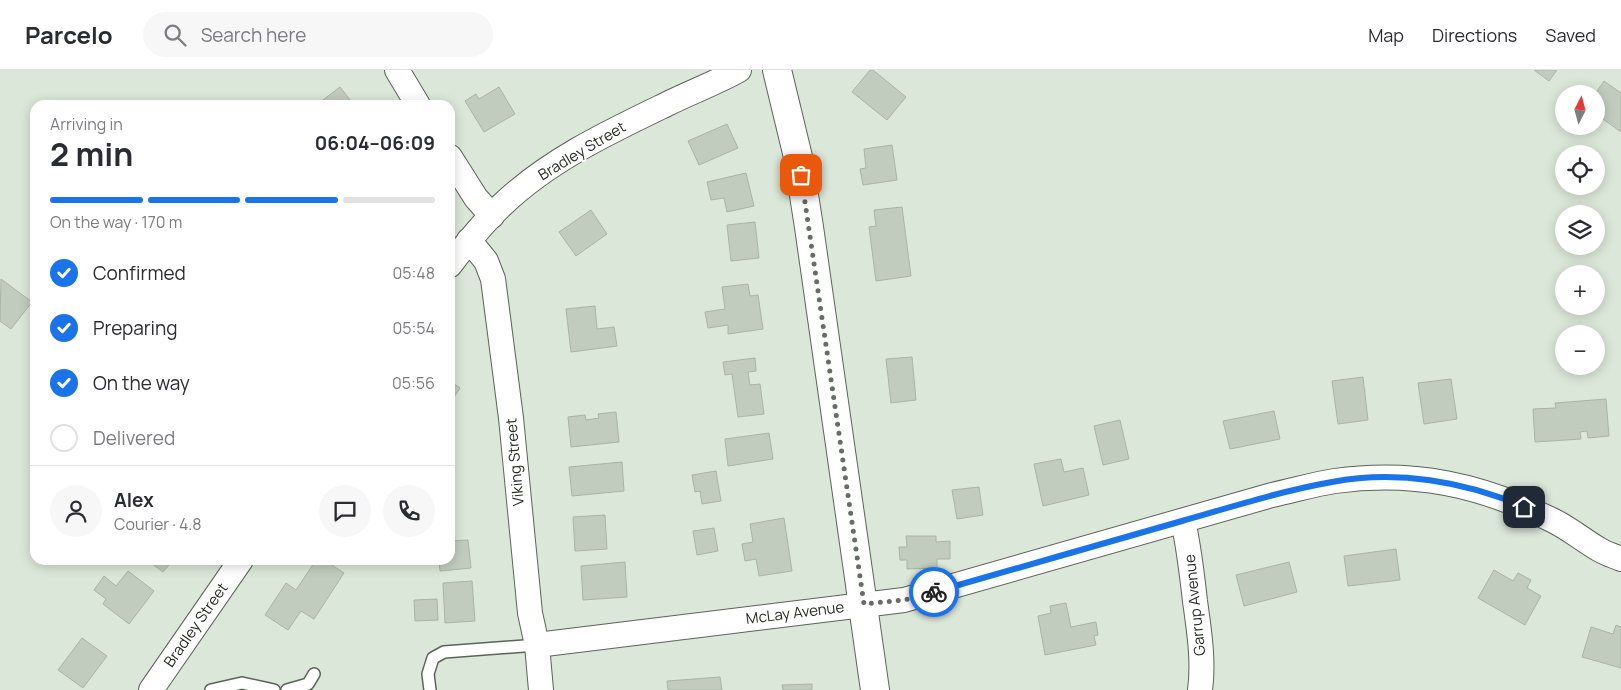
<!DOCTYPE html>
<meta charset="utf-8">
<style>
:root{--surface:#fff;--page:#f7f7f7;--text:#2b2b33;--muted:#7c7c81;--line:#e1e1e2;--accent:#1a73e8}
body{margin:0;font-family:Manrope,sans-serif;background:var(--page);color:var(--text);height:100vh;display:flex;flex-direction:column;font-size:19px;white-space:nowrap}
*{box-sizing:border-box;margin:0}
p{font-size:16px;color:var(--muted)}
.icon{flex:none;width:28px;height:28px;fill:none;stroke:currentColor;stroke-width:2;stroke-linecap:round;stroke-linejoin:round}
.map{position:relative;flex:1;overflow:hidden}
.side{position:absolute;left:30px;top:30px;width:425px;height:465px;display:flex;flex-direction:column;background:var(--surface);border-radius:15px;box-shadow:0 2px 12px #0003}
.side>*{flex:none}
.needle{width:32px;rotate:6deg}
.buttons{position:absolute;left:1555px;top:15px;display:grid;gap:10px}
.buttons a{display:grid;place-items:center;width:50px;height:50px;border-radius:50%;background:var(--surface);box-shadow:0 2px 12px #0003;font-size:25px}
.pin{position:absolute;display:grid;place-items:center;width:42px;height:42px;color:#fff;margin:-21px;border-radius:10px;box-shadow:0 2px 8px #0006}
.courier{position:absolute;display:grid;place-items:center;width:50px;height:50px;margin:-25px;border:4px solid #1a73e8;border-radius:50%;background:#fff;color:#222;box-shadow:0 1px 6px #0007}
.summary em{font-style:normal;font-weight:700}
.summary div{display:flex;flex-direction:column-reverse}
.summary{display:flex;align-items:center;justify-content:space-between;height:85px;padding:0 20px}
h1{font-size:32px;font-weight:700;line-height:38px}
.bar{display:grid;grid-template-columns:repeat(4,1fr);gap:8px 5px;align-content:center;height:60px;padding:0 20px}
.bar i{height:6px;border-radius:4px;background:var(--line)}
.bar .active{background:var(--accent)}
.bar p{grid-column:span 4}
.line{display:flex;align-items:center;gap:12px;padding:0 20px;border-top:1px solid var(--line)}
.line div{flex:1}
.round{display:grid;place-items:center;flex:none;width:52px;height:52px;border-radius:26px;background:var(--page)}
ol{padding:0 20px;list-style:none}
li{display:flex;align-items:center;gap:15px;height:55px}
li p{margin-inline-start:auto}
li .icon{padding:5px;border-radius:50%;background:var(--accent);color:#fff;stroke-width:4}
li:last-child{color:var(--muted)}
li i{width:28px;height:28px;border:2px solid var(--line);border-radius:50%}
header{display:flex;align-items:center;gap:30px;box-sizing:border-box;height:70px;padding:0 25px;background:var(--surface);border-bottom:1px solid var(--line)}
header strong{font-size:24px}
nav{display:flex;gap:28px;margin-inline-start:auto;font-size:18px}
.search{width:350px;height:45px;background:var(--page);display:flex;align-items:center;gap:12px;box-sizing:border-box;padding:0 18px;border-radius:28px;color:var(--muted);font-size:19px}
.map>svg:first-child{display:block}
.building{fill:#c1ccbe;stroke:#a9b4a7}
.lines{fill:none;stroke-linecap:round;stroke-linejoin:round}
.lane-casing{stroke:#5a6458;stroke-width:14}
.street-casing{stroke:#5a6458;stroke-width:26}
.secondary-casing{stroke:#5a6458;stroke-width:30}
.lane{stroke:#fff;stroke-width:11}
.street{stroke:#fff;stroke-width:24}
.secondary{stroke:#fff;stroke-width:28}
.done{stroke:#666d65;stroke-width:5;stroke-dasharray:0 9}
.route{stroke:#1a73e8;stroke-width:6}
.labels{text-anchor:middle;stroke-width:4;stroke-linejoin:round;paint-order:stroke}
.street-label{font-size:15px;fill:#272b26;stroke:#fff}
</style>
<header>
<strong>Parcelo</strong>
<div class="search"><svg class="icon" aria-label="search" viewBox="0 0 24 24"><circle cx="10" cy="10" r="6"/><path d="M15 15l6 6"/></svg>Search here</div>
<nav><a>Map</a><a>Directions</a><a>Saved</a></nav>
</header>
<div class="map">
<svg width="1621" height="620" viewBox="0 0 1621 620">
<rect width="100%" height="100%" fill="#dbe7d9"/>
<g class="building">
<path d="M870,0H873L906,27L887,50L852,22Z"/>
<path d="M1534,0H1557L1549,11Z"/>
<path d="M1604,11L1621,23V62L1596,44V24H1595Z"/>
<path d="M340,17L354,35H320L319,33Z"/>
<path d="M499,17L515,44L484,62L465,31L476,24L479,29Z"/>
<path d="M727,54L738,78L699,95L688,71Z"/>
<path d="M892,75L897,110L863,115L860,99L866,98L864,79Z"/>
<path d="M746,103L754,136L727,142L724,128L711,130L707,112Z"/>
<path d="M902,137L911,206L876,211L869,157L876,156L874,140Z"/>
<path d="M591,140L607,164L576,186L559,162Z"/>
<path d="M755,152L759,188L731,191L727,155Z"/>
<path d="M1,209L32,232L11,259L0,251Z"/>
<path d="M748,214L750,226L758,225L763,259L728,264V255L708,258L705,242L725,239L722,217Z"/>
<path d="M595,236L597,259L614,257L617,276L571,282L566,239Z"/>
<path d="M912,287L916,330L891,333L886,289Z"/>
<path d="M755,288L756,301L748,302L750,315L760,314L764,344L738,347L732,304L725,305L723,292Z"/>
<path d="M1363,307L1368,350L1338,354L1332,311Z"/>
<path d="M1451,309L1457,349L1424,354L1418,313Z"/>
<path d="M450,311L460,318L450,333Z"/>
<path d="M1606,329L1609,366L1588,368L1587,361L1580,362L1581,369L1535,372L1533,339L1556,338L1555,333Z"/>
<path d="M1274,341L1280,369L1230,379L1223,351Z"/>
<path d="M616,342L619,372L571,377L568,347L585,345L586,350L599,348L598,344Z"/>
<path d="M1120,350L1129,389L1103,395L1094,356Z"/>
<path d="M769,363L773,389L728,396L725,369Z"/>
<path d="M1061,389L1064,402L1083,398L1089,425L1043,436L1034,394Z"/>
<path d="M622,392L624,421L572,426L569,397Z"/>
<path d="M716,401L721,431L702,434L700,421L695,422L692,405Z"/>
<path d="M979,417L983,445L957,449L952,420Z"/>
<path d="M605,445L607,479L575,481L573,447Z"/>
<path d="M784,448L792,501L759,506L756,489L745,491L742,474L753,472L750,454Z"/>
<path d="M714,458L718,481L697,485L693,461Z"/>
<path d="M906,466H936V472L950,471V489H937V498L907,499V490H900L899,477H907Z"/>
<path d="M468,470L471,498L440,501L439,490H450V471Z"/>
<path d="M1396,479L1400,510L1348,516L1344,486Z"/>
<path d="M147,490H173L163,502Z"/>
<path d="M316,490H324L344,503L314,549L301,541L288,560L265,545L286,513L296,520Z"/>
<path d="M625,492L627,527L583,530L581,496Z"/>
<path d="M1289,492L1297,522L1244,536L1236,505Z"/>
<path d="M1494,500L1513,511L1518,503L1531,510L1527,518L1541,526L1525,555L1478,528Z"/>
<path d="M128,501L154,521L129,554L103,534L106,529L94,520L104,506L116,516Z"/>
<path d="M472,511L475,551L445,553L443,513Z"/>
<path d="M437,529L438,550L415,551L414,530Z"/>
<path d="M1066,533L1071,557L1096,552L1098,565L1094,566L1096,575L1045,585L1038,546L1051,543L1050,536Z"/>
<path d="M1616,555L1621,557V598L1582,587L1591,557L1613,564Z"/>
<path d="M82,568L107,586L83,618L58,600Z"/>
<path d="M720,607L722,620H668L667,611Z"/>
<path d="M812,614V620H783L782,615Z"/>
</g>
<g class="lines">
<g class="lane-casing">
<g id="lane">
<path d="M211,620L242,613L274,620"/>
<path d="M287,620L308,614L314,604"/>
<path d="M430,620L428,604L433,588L444,582L537,575"/>
</g>
</g>
<g class="street-casing">
<g id="street">
<path d="M397,0L418,35"/>
<path d="M450,87L476,128L492,146"/>
<path d="M469,170L486,191L493,209L511,348L530,543L537,575L541,620"/>
<path d="M450,195C466,174 483,153 502,135C549,90 609,62 667,34C691,22 716,13 739,0"/>
<path d="M1183,451C1189,477 1192,504 1195,531C1199,560 1204,591 1200,620"/>
<path d="M537,575L904,530L1272,425C1292,421 1314,414 1335,411C1414,400 1481,415 1552,450C1569,458 1584,471 1600,480C1607,484 1614,486 1621,489"/>
<path d="M151,620L241,490"/>
</g>
</g>
<g class="secondary-casing">
<path id="secondary" d="M777,0L798,87L809,157L875,620"/>
</g>
<use href="#lane" class="lane"/>
<use href="#street" class="street"/>
<use href="#secondary" class="secondary"/>
</g>
<g class="lines">
<path class="done" d="M801,105L864,534L904,530L934,522"/>
<path class="route" d="M934,522C1017,499 1099,474 1182,451C1231,437 1281,421 1332,412C1396,400 1465,411 1524,437"/>
</g>
<g class="labels">
<g class="street-label">
<text transform="translate(582 81) rotate(-31)" y="5">Bradley Street</text>
<text transform="translate(515 392) rotate(-95)" y="5">Viking Street</text>
<text transform="translate(1195 535) rotate(-96)" y="5">Garrup Avenue</text>
<text transform="translate(795 543) rotate(-7)" y="5">McLay Avenue</text>
<text transform="translate(196 555) rotate(-55)" y="5">Bradley Street</text>
</g>
</g>
</svg>
<div class="buttons">
<a><svg class="needle" viewBox="-14 -14 28 28"><path d="M0-13l5 13h-10z" fill="#e53935"/><path d="M0 13l5-13h-10z" fill="#7c7c81"/></svg></a>
<a><svg class="icon" aria-label="locate" viewBox="0 0 24 24"><circle cx="12" cy="12" r="6"/><path d="M12 2v4M12 18v4M2 12h4M18 12h4"/></svg></a>
<a><svg class="icon" aria-label="layers" viewBox="0 0 24 24"><path d="M12 4l9 5-9 5-9-5zM3 14l9 5 9-5"/></svg></a>
<a>+</a>
<a>−</a>
</div>
<div class="pin" style="left:801px;top:105px;background:#ea580c"><svg class="icon" aria-label="bag" viewBox="0 0 24 24"><path d="M5 8h14l-1 12H6zM9 8a3 3 0 0 1 6 0"/></svg></div>
<div class="pin" style="left:1524px;top:437px;background:#1f2937"><svg class="icon" aria-label="home" viewBox="0 0 24 24"><path d="M3 11l9-7 9 7M6 9v11h12V9"/></svg></div>
<div class="courier" style="left:934px;top:522px"><svg class="icon" aria-label="bike" viewBox="0 0 24 24"><circle cx="6" cy="16" r="4"/><circle cx="18" cy="16" r="4"/><path d="M6 16l4-8h5l3 8M10 8l3 8H6M13 5h3"/></svg></div>
<section class="side">
<div class="summary"><div><h1>2 min</h1><p>Arriving in</p></div><em>06:04–06:09</em></div>
<div class="bar"><i class="active"></i><i class="active"></i><i class="active"></i><i></i><p>On the way · 170 m</p></div>
<ol>
<li><svg class="icon" aria-label="check" viewBox="0 0 24 24"><path d="M5 12l5 5 9-10"/></svg>Confirmed<p>05:48</p></li>
<li><svg class="icon" aria-label="check" viewBox="0 0 24 24"><path d="M5 12l5 5 9-10"/></svg>Preparing<p>05:54</p></li>
<li><svg class="icon" aria-label="check" viewBox="0 0 24 24"><path d="M5 12l5 5 9-10"/></svg>On the way<p>05:56</p></li>
<li><i></i>Delivered</li>
</ol>
<div class="line" style="height:90px"><a class="round"><svg class="icon" aria-label="person" viewBox="0 0 24 24"><circle cx="12" cy="8" r="4"/><path d="M4 21q1-7 8-7t8 7"/></svg></a><div><b>Alex</b><p>Courier · 4.8</p></div><a class="round"><svg class="icon" aria-label="chat" viewBox="0 0 24 24"><path d="M4 5h16v11H9l-5 4z"/></svg></a><a class="round"><svg class="icon" aria-label="phone" viewBox="0 0 24 24"><path d="M5 4h4l2 5-3 2q2 4 5 5l2-3 5 2v4C11 20 4 13 5 4z"/></svg></a></div>
</section>
</div>
